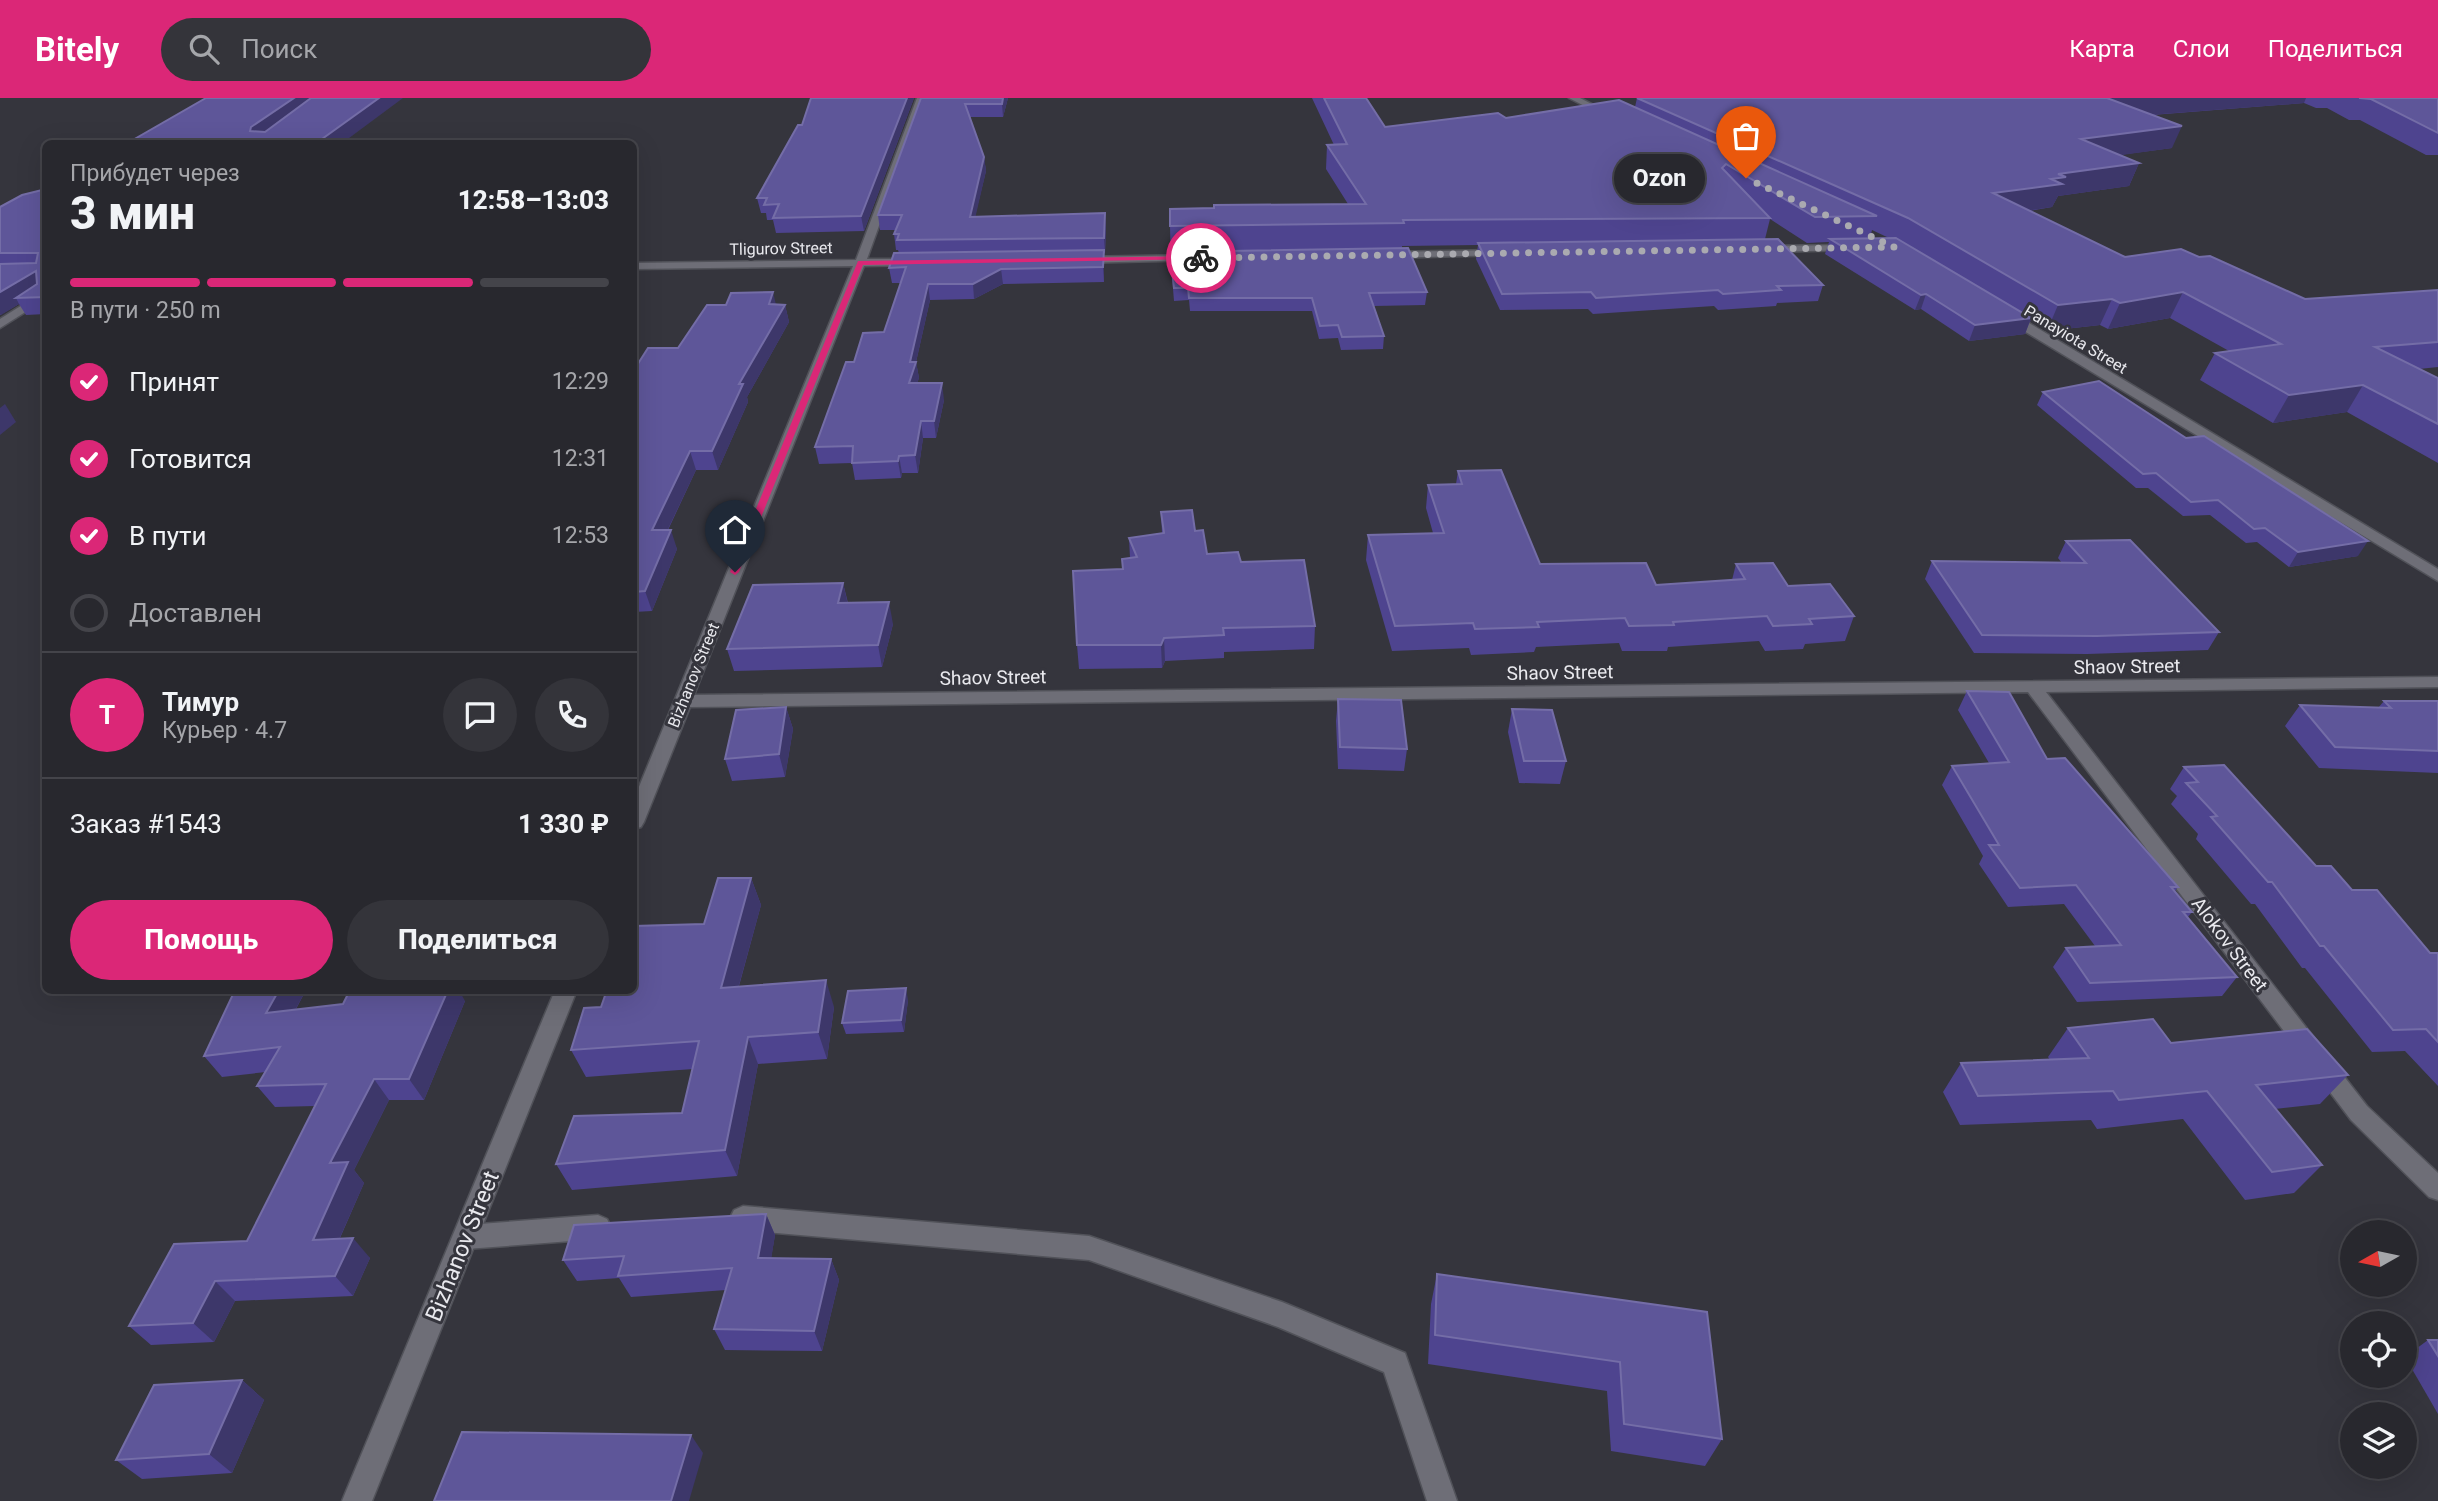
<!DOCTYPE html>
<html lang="ru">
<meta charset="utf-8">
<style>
:root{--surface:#28282e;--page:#34343a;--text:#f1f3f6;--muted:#a5a6aa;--line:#44444a;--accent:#db2777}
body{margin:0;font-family:Roboto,sans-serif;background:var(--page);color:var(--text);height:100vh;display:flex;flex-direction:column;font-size:26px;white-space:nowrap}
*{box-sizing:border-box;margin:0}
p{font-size:23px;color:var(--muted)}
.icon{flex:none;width:38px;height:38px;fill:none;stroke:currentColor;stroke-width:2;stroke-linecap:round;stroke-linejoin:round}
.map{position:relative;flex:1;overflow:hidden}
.sheet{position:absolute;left:42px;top:42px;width:595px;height:854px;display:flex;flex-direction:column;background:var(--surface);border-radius:10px;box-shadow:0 7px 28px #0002,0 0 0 2px var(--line)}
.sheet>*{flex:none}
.needle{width:46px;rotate:261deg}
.controls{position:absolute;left:2340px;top:1122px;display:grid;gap:14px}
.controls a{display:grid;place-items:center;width:77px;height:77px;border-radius:50%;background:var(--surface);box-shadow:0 7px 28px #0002,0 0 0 2px var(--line);font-size:35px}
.pin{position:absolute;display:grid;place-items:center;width:60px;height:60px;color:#fff;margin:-72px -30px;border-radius:50% 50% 50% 0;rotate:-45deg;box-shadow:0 0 7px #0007}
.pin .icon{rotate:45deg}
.courier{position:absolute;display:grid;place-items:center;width:70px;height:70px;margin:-35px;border:5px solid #db2777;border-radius:50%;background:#fff;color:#222;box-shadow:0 2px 9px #0007}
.bubble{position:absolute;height:49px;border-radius:24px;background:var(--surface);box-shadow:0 7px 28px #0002,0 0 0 2px var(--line);font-size:23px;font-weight:800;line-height:49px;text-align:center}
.summary em{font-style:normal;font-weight:800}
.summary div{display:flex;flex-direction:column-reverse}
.summary{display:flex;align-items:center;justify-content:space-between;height:119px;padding:0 28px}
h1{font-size:46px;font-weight:800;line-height:52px}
.bar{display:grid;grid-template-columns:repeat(4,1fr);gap:10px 7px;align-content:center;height:84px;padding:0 28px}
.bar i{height:9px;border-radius:5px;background:var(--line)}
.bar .current{background:var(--accent)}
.bar p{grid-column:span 4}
.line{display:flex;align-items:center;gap:18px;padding:0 28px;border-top:2px solid var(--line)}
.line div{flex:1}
.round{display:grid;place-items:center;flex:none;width:74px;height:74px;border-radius:37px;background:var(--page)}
ol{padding:0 28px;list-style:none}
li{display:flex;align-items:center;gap:21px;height:77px}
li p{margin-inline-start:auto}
li .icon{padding:7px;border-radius:50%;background:var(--accent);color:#fff;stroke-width:4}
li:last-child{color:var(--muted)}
li i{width:38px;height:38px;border:4px solid var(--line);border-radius:50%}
.cta{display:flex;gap:14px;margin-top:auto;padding:14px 28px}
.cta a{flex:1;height:80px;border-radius:42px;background:var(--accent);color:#fff;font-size:28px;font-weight:800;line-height:80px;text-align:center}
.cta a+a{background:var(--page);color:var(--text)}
header{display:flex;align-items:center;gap:42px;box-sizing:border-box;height:98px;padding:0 35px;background:var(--accent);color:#fff}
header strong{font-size:33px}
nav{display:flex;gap:38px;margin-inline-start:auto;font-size:24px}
.search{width:490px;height:63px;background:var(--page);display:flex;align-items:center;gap:18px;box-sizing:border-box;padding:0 24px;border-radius:38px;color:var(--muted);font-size:26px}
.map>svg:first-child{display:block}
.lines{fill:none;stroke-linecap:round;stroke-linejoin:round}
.service-casing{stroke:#515259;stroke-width:3}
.minor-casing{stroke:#515259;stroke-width:3}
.tertiary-casing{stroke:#515259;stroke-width:3}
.service{fill:#6e6e77;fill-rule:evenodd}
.minor{fill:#6e6e77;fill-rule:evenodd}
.tertiary{fill:#6e6e77;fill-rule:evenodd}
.wall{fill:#4e448f;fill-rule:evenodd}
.shaded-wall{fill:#3d376a}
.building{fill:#5e5699;stroke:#746da7;stroke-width:2}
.route{fill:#db2777}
.done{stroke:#aaaab0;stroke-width:7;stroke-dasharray:0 12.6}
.labels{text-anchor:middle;stroke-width:6;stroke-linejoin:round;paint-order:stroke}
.far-street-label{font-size:16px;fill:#e9e9ee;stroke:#35353d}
.street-label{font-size:19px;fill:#e9e9ee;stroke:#35353d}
.near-street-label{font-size:23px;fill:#e9e9ee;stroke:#35353d}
</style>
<header>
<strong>Bitely</strong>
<div class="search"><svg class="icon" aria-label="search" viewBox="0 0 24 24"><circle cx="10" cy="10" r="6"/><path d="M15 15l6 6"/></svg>Поиск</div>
<nav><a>Карта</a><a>Слои</a><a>Поделиться</a></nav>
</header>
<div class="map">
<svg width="2438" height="1403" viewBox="0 0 2438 1403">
<rect width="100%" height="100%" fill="#35353d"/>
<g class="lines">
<g class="service-casing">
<g id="service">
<path d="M743,1108L1089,1138L1282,1204L1405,1255L1457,1403H1427L1384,1274L1278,1229L1089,1162L743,1132L734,1128L730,1120L734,1112Z"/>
<path d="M598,1117L607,1121L611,1129L607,1137L598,1141L466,1151L457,1147L453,1139L457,1131L466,1127Z"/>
</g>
</g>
<g class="minor-casing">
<g id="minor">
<path d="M917,0H925L867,161H916L922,164L916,167L864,168L694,597L2438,579V589L2046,594L2367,1008L2438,1075V1102L2429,1099L2351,1022L2028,594L690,609L644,724L641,729L634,731V701L853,168L634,171V165L856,162Z"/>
<path d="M1850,147L1854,148V152L1761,154L1756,151L1761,148Z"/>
<path d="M1500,152L1504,153V157L1387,160L1381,157L1387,154Z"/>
<path d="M1196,157L1200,158V162L1079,165L1073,162L1079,159Z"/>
<path d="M46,192V201L0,230V221Z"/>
<path d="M555,892H577L372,1403H342Z"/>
</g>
</g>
<g class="tertiary-casing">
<g id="tertiary">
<path d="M1569,0H1580L1613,17L1606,19Z"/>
<path d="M2001,213H2009L2438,471V483L2001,219Z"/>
</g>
</g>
<use href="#service" class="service"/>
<use href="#minor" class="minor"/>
<use href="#tertiary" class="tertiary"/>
</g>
<g class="wall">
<path d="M811,0H914L864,133L776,135L773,122H767L766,115H761L757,100L802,27Z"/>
<path d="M921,0H1008L1003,19H970L984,59L986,73L975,118L1106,130L1105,155H1104V184L1003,186L974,201L930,202L916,264L919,280L917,285L944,302L936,340H923L918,375H902L901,380L855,382L852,365L819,366L815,349L854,264L884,234L901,185H892L889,170L899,155L898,152H896L894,136L896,132H880L878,117Z"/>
<path d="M1312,0H1366L1385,29L1635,9L1637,0H2438V57H2426L2360,22H2349L2327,10H2316L2304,5L2152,17L2172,50L2119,57L2139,65L2129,88L2058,98L2052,109L2029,113L2125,159H2199L2305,201L2438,192V269L2419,271L2438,280V365L2347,314L2273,325L2200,282L2215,255L2229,253L2170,220L2108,231L2100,227L2047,233L2030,223L2025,236L1969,243L1921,211L1915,212L1825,156L1829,144L1807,145L1770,121L1765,141L1823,187L1818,203L1777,205L1776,208L1718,212L1714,208L1593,216L1588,211L1500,212L1476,161L1478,147L1402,148V150L1427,194L1425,207L1374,208L1384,238L1383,251L1341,252L1338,240L1319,241L1312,213H1190L1189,202L1174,203L1171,166L1170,128L1214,110L1348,106L1326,71L1327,47H1334ZM1872,132L1889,140H1870Z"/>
<path d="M46,91V216L26,217L19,206L0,217V109Z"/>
<path d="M776,206L785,207L789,224L747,299L748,304L718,372H696L668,432L677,451L652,513L634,514V272L678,250Z"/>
<path d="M2043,294L2358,458L2289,469L2257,444L2246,445L2210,417L2183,418L2148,390H2136L2037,307Z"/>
<path d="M1458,373L1540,466L1656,487L1732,482L1736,466L1854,518L1845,543L1805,546L1803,551L1765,553L1759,543L1668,549L1667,553H1622L1619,545L1536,549L1534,554L1471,557L1469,550L1392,553L1366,462L1368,437L1433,435L1426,410L1428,387L1456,386Z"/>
<path d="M1161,414L1195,433L1207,456L1241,464L1315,528L1314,551L1224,554V560L1165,563L1162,570L1079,571L1077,547L1130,460L1129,440L1162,435Z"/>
<path d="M2066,443L2219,534L2208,552L2087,556L1974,555L1925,481L1932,463L2062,465L2058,460Z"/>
<path d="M843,485L848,505L893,526L882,569L734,573L727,551Z"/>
<path d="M1967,593L2047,661L2178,789L2175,793L2192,814L2188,819L2237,879L2222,898L2077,904L2053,869L2066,850L2095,848L2064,806L2008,809L1979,766L1983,758L1942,687L1952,668L1989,665L1958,612Z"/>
<path d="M1338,601L1407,651L1404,673L1338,671L1336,623Z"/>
<path d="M2384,603H2438V675L2319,670L2285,628L2300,607L2378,610Z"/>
<path d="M786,609L793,631L785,679L732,683L725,661Z"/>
<path d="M1512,611L1566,663L1560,686L1519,685L1508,634Z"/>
<path d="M2184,669L2316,768L2352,792L2430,855H2438V988L2405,953L2372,954L2305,870H2302L2255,806H2251L2196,741L2198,736L2171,706L2177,698L2170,691Z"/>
<path d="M751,780L761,807L739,888L834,909L827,961L758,966L737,1078L572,1092L556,1066L682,1015L693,971L586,979L571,952L601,909L704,826Z"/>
<path d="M235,892H306L296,911L465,903L424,1002H389L354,1072L364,1085L340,1140L370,1160L353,1198L235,1203L214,1244L151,1247L129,1228L247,1143L315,1008L275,1009L257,988L266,974L222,979L204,958Z"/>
<path d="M908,902L904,934L846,936L842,925Z"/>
<path d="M2068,930L2171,945L2348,977L2320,1006L2275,1011L2322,1067L2294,1095L2245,1102L2183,1021L2097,1031L2091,1022L1960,1027L1943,994L1961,965L2050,962L2048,959Z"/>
<path d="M766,1116L775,1137L771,1160L831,1161L839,1182L822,1253L725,1252L714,1231L726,1192L631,1199L619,1180L577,1183L563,1162Z"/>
<path d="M1437,1176L1707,1214L1722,1341L1705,1368L1611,1353L1607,1293L1428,1266L1431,1206Z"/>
<path d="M2428,1242H2438V1316L2405,1259Z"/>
<path d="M242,1282L264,1302L232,1375L142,1381L116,1362Z"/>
</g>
<g class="shaded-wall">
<path d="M294,0H319L257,46L250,33L251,29Z"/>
<path d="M379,0H403L341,46H315Z"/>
<path d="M907,0H914L864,133L861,118Z"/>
<path d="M1003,0H1008L1003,19L1002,6Z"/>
<path d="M2106,0H2306L2304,5L2097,21Z"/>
<path d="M2182,28L2172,50L2072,64L2081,41Z"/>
<path d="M984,59L986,73L972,134L970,119Z"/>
<path d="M2139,65L2129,88L2058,98L2052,109L1984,119L1993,95L2051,81L2058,76Z"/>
<path d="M1105,115L1106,130L1105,155L1104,140Z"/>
<path d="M1104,152V184L1103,169Z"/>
<path d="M1001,171L1003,186L974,201L973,186Z"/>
<path d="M36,173L46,188L16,200L19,206L1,217L0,216V194Z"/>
<path d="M928,186L930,202L916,264L919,280L912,302L909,285L910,264Z"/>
<path d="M773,194L777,211L769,206Z"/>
<path d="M2183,194L2170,220L2108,231L2120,205Z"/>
<path d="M1926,196L1921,211L1915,212L1921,197Z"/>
<path d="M2112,201L2100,227L2047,233L2058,207Z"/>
<path d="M785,207L789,224L747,299L748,304L718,372L712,353L739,286Z"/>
<path d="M2031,220L2025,236L1969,243L1975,227Z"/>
<path d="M942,285L944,302L936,340L934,323Z"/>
<path d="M2363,287L2347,314L2273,325L2289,297Z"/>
<path d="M5,306L16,324L0,337V310Z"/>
<path d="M921,323L923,340L918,375L915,357Z"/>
<path d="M690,353L696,372L658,452L652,432Z"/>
<path d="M899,358L902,375L901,380L898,363Z"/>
<path d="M671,432L677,451L652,513L645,493Z"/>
<path d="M2368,443L2358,458L2289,469L2298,454Z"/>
<path d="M843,485L848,507L838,505Z"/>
<path d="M889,504L893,526L882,569L878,547Z"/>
<path d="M1164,540L1165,563L1162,570L1161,547Z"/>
<path d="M786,609L793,631L785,679L779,656Z"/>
<path d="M751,780L761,807L731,916L721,890Z"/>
<path d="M826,882L834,909L827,961L818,934Z"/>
<path d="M906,890L908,902L904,934L901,922Z"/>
<path d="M279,892H306L282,936L266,915Z"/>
<path d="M448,892H459L465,903L424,1002L409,981Z"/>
<path d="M748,939L758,966L737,1078L725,1052Z"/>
<path d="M374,981L389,1002L354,1072L364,1085L330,1162L313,1142L330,1065Z"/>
<path d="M766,1116L775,1137L768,1181L758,1160Z"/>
<path d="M353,1140L370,1160L353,1198L335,1178Z"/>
<path d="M831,1161L839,1182L822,1253L814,1233Z"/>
<path d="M215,1183L235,1203L214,1244L193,1225Z"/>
<path d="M242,1282L264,1302L232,1375L209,1356Z"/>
<path d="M691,1337L703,1355L689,1403H671Z"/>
</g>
<g class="building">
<path d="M206,0H294L251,29L250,33L265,34L311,0H379L315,46H126Z"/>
<path d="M811,0H907L861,118L773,120L779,106L764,107L767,100H757L798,27H802Z"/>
<path d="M921,0H1003L1002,6H965L984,59L970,119L1105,115L1104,140L897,142L899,136H894L902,117H878Z"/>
<path d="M1324,0H1366L1385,29L1498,15L1506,20L1619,2L1877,118L1815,119L1726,66L1722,70L1770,120L1403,122L1404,125L1170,128V111L1214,110V107L1366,106L1327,47L1347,46Z"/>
<path d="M1637,0H2107L2182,28L2081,41L2139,65L2058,76L2066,79L2051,81L2062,86L1993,95L2125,159L2181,151L2199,159L2210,158L2305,201L2438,192V244L2375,249L2438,280V326L2363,287L2289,297L2215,255L2281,246L2183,194L2120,205L2112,201L2058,207L1908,120Z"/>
<path d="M2359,0H2438V35L2371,1Z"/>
<path d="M46,91V199L16,200L37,186L36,173L0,194V166L36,165L38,155H0V109L22,97Z"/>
<path d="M1896,140L2031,220L1975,227L1926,196L1921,197L1830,141Z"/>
<path d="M1778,141L1823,187L1777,188L1781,192L1723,196L1718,192L1596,200L1591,194L1502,196L1478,145Z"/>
<path d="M1408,150L1427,194L1369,195L1384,238L1342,239L1338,227L1320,228L1312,200H1189L1188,190H1174L1170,154Z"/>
<path d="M1104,152L1103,169L1001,171L973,186H928L910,264H916L909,285H942L934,323H921L915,357L899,358L898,363L852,365L853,348L815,349L846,264H854L863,235L884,234L906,169L889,170L894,155Z"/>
<path d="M773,194L769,206L785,207L739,286H743L712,353H690L652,432H671L645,493L634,494V272L648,250H678L707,207H726L731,195Z"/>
<path d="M2099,283L2186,340L2204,338L2368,443L2298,454L2265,430L2254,431L2218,402L2191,404L2156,375L2143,376L2043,294Z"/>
<path d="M1501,372L1540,466L1646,465L1656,487L1745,481L1736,466L1773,465L1788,488L1830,486L1854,518L1809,521L1812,526L1773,528L1767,518L1673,524L1674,527L1629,528L1625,520L1537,524L1539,529L1475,531L1473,525L1395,528L1368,437L1444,435L1428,387L1462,386L1458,373Z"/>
<path d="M1192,412L1195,433L1203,432L1207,456L1238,454L1241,464L1304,462L1315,528L1223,530L1224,537L1164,540L1161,547H1077L1073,473L1123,471L1122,461L1137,459L1129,440L1164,435L1161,414Z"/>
<path d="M2130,442L2219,534L2097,538L1982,537L1932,463L2086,465L2066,443Z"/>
<path d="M843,485L838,505L889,504L878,547L727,551L753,487Z"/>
<path d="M1967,593L2009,594L2047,661L2065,660L2178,789H2171L2192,814H2183L2237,879L2090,885L2066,850L2121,847L2076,787L2020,790L1989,747H1999L1952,668L2009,664Z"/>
<path d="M1338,601L1401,602L1407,651L1340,649Z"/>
<path d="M2384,603H2438V653L2335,649L2300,607L2391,610Z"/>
<path d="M786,609L779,656L725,661L736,612Z"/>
<path d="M1512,611L1552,612L1566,663H1524Z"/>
<path d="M2224,667L2316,768H2331L2352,792H2377L2430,855H2438V944L2426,931L2393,932L2324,848H2320L2272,784H2268L2211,719L2217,718L2186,685L2198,684L2184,669Z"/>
<path d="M718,780H751L721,890L826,882L818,934L748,939L725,1052L556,1066L574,1018L682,1015L699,943L571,952L584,910L601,909L607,892H634V828L704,826Z"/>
<path d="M906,890L901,922L842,925L848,893Z"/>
<path d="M235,892H279L266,915L343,906L350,892H448L409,981H374L330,1065L348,1064L313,1142L353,1140L335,1178L215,1183L193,1225L129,1228L174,1146L247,1143L326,986L257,988L280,949L204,958Z"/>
<path d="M2153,921L2171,945L2307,931L2348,977L2256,987L2322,1067L2272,1074L2207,993L2119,1002L2113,993L1978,998L1961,965L2089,960L2068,930Z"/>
<path d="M766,1116L758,1160L831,1161L814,1233L714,1231L732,1170L618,1178L624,1158L563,1162L574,1127Z"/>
<path d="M1437,1176L1707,1214L1722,1341L1624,1326L1620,1264L1435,1237Z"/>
<path d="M2428,1242H2438V1258Z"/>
<path d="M242,1282L209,1356L116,1362L154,1287Z"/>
<path d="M462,1334L691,1337L671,1403H434Z"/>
</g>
<path class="route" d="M1201,158L1204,161L863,167L739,474L735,477L730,474L858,163Z"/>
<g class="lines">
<path class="done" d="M1201,160L1894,149L1746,80"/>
</g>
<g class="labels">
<g class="far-street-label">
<text transform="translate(781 150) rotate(-1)" y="6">Tligurov Street</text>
<text transform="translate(2076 241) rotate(31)" y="6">Panayiota Street</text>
<text transform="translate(693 577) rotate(-68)" y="6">Bizhanov Street</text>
</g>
<g class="street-label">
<text transform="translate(2127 568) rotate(-1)" y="7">Shaov Street</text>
<text transform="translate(1560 574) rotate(-1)" y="7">Shaov Street</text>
<text transform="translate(993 579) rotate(-1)" y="7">Shaov Street</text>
<text transform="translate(2230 846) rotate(53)" y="7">Alokov Street</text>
</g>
<g class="near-street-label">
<text transform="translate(462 1148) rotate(-68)" y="8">Bizhanov Street</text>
</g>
</g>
</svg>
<div class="controls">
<a><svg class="needle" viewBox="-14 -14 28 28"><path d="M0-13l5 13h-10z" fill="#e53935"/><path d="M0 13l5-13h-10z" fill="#a5a6aa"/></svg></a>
<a><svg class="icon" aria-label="locate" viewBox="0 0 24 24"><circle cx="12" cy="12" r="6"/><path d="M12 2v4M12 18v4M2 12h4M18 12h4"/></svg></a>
<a><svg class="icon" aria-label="layers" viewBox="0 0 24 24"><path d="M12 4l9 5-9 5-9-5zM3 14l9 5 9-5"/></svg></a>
</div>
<div class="pin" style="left:1746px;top:80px;background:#ea580c"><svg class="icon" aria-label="bag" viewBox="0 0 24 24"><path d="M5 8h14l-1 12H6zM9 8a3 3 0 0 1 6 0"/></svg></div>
<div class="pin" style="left:735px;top:474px;background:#1f2937"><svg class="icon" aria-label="home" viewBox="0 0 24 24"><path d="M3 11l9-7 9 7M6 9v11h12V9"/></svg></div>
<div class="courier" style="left:1201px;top:160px"><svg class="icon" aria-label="bike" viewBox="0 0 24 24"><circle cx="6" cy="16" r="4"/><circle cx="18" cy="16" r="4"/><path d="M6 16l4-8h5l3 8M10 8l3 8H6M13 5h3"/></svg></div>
<div class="bubble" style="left:1614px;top:56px;width:91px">Ozon</div>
<section class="sheet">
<div class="summary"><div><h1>3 мин</h1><p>Прибудет через</p></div><em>12:58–13:03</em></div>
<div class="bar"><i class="current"></i><i class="current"></i><i class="current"></i><i></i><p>В пути · 250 m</p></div>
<ol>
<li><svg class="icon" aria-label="check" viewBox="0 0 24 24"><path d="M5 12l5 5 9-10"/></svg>Принят<p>12:29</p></li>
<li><svg class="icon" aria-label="check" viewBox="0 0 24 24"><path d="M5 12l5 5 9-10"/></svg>Готовится<p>12:31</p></li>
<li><svg class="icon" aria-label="check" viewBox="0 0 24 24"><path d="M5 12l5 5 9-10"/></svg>В пути<p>12:53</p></li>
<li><i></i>Доставлен</li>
</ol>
<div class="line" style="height:126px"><b class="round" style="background:var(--accent);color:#fff">Т</b><div><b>Тимур</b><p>Курьер · 4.7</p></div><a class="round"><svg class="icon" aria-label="chat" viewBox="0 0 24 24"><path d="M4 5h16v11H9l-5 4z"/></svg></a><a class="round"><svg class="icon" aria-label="phone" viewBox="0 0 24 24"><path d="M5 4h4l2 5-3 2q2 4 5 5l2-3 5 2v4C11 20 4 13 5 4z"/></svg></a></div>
<div class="line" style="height:91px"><div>Заказ #1543</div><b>1 330 ₽</b></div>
<div class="cta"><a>Помощь</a><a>Поделиться</a></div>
</section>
</div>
